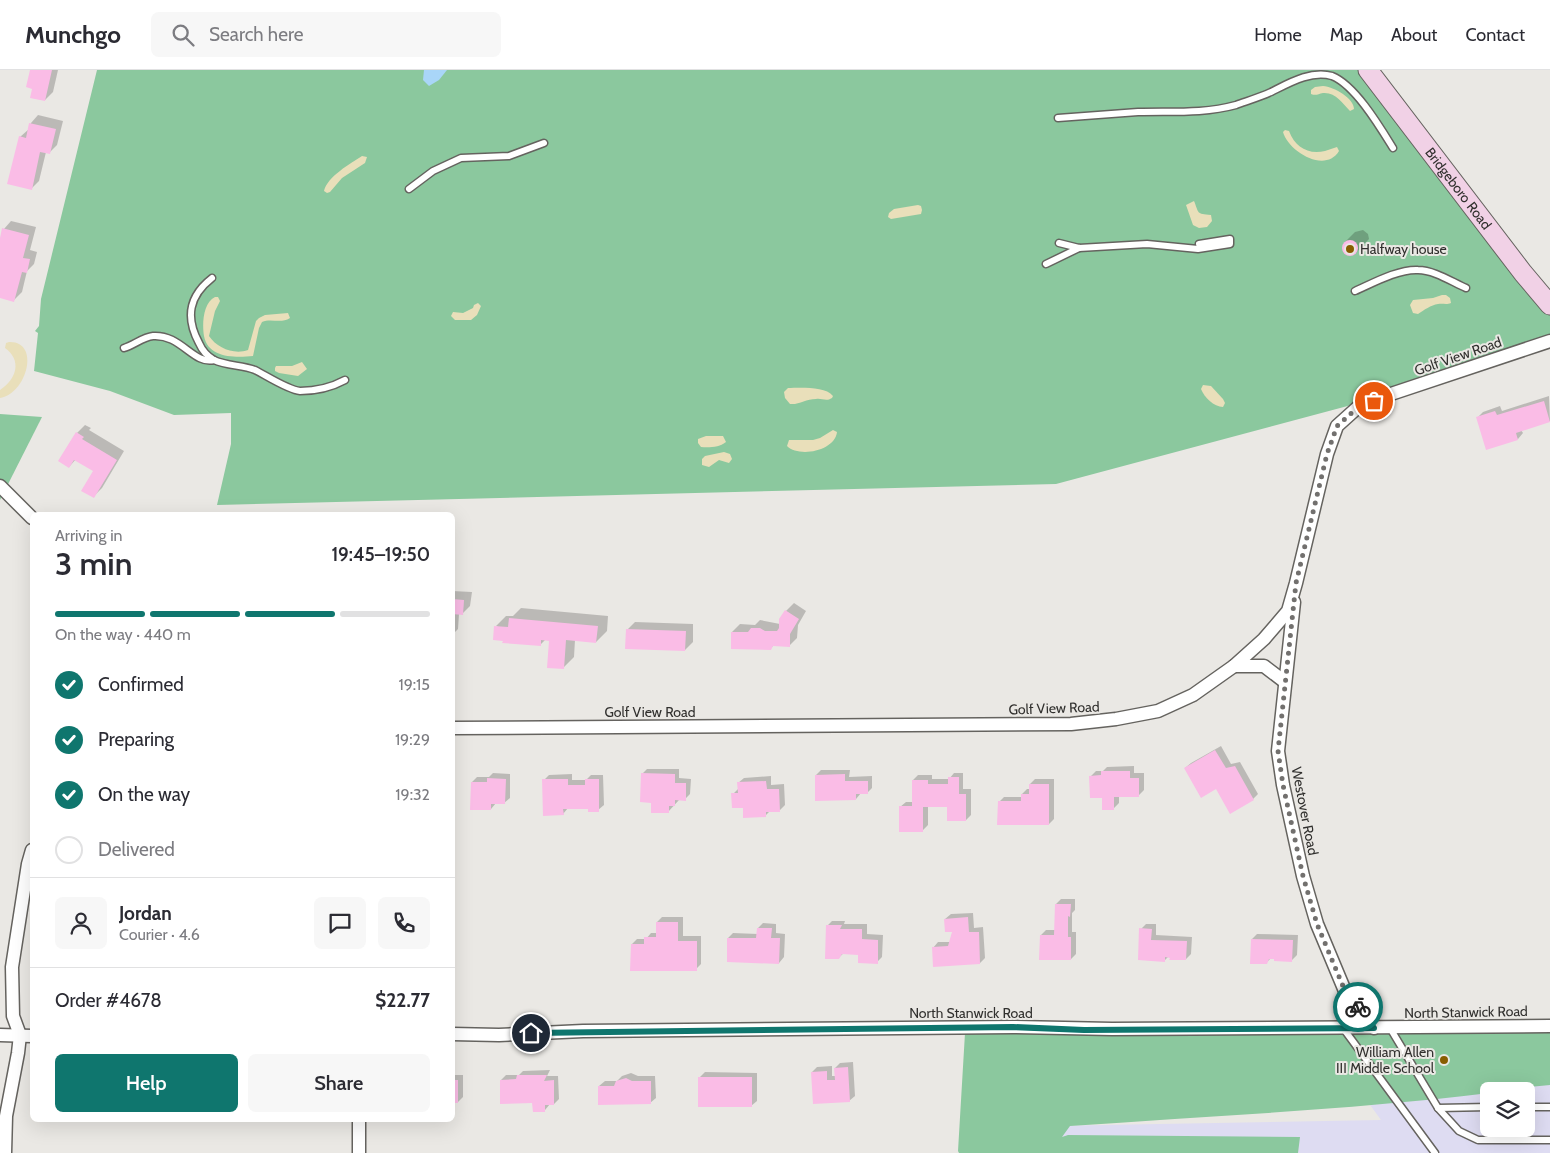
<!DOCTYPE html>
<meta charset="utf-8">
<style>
:root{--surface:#fff;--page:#f7f7f7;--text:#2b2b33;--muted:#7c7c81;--line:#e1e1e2;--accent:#0f766e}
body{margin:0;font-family:Cabin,sans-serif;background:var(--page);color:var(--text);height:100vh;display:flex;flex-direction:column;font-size:19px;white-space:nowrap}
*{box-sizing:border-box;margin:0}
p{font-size:16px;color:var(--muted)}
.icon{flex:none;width:28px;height:28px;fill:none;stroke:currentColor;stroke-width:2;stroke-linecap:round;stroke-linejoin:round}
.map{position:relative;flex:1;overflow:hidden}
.drawer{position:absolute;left:30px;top:442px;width:425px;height:610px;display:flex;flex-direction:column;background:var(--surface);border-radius:8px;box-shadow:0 5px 20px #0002}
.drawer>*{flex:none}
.tools{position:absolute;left:1480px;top:1012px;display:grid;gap:10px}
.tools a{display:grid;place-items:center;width:55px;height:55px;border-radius:8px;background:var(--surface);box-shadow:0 5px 20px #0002;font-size:25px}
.pin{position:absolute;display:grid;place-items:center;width:42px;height:42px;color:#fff;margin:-21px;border:2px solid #fff;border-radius:50%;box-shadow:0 1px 5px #0007}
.courier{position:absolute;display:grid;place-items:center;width:50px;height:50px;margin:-25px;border:4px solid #0f766e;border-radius:50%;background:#fff;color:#222;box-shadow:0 1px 6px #0007}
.head em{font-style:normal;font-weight:600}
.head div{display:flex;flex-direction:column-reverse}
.head{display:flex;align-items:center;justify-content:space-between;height:85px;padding:0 25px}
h1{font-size:32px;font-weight:600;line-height:38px}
.bar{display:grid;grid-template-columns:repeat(4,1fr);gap:8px 5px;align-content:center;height:60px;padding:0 25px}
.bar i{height:6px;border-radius:4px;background:var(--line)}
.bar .current{background:var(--accent)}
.bar p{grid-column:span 4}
.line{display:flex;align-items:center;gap:12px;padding:0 25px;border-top:1px solid var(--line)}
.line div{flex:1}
.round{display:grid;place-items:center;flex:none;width:52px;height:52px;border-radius:8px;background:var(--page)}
ol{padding:0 25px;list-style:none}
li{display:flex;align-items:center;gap:15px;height:55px}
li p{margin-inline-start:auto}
li .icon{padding:5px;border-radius:50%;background:var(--accent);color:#fff;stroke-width:4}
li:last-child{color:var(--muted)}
li i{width:28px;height:28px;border:2px solid var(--line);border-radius:50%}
.action{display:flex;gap:10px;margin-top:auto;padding:10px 25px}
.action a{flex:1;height:58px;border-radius:8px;background:var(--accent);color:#fff;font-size:20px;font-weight:600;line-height:58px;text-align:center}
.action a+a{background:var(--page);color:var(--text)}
header{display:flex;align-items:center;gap:30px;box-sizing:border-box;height:70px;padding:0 25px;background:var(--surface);border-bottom:1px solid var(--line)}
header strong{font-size:24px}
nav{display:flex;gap:28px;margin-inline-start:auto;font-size:18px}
.search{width:350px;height:45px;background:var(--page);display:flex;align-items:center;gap:12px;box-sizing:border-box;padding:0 18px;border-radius:8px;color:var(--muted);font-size:19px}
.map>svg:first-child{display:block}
.education{fill:#dedcf2;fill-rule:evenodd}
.green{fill:#8bc89e}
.sand{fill:#e9dfba}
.water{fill:#a9d6f8}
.shadow{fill:#0003}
.building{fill:#fabce6}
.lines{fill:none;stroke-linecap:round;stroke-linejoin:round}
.service-casing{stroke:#65635f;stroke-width:9}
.minor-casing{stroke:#65635f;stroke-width:15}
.secondary-casing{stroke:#65635f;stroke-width:21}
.service{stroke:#fff;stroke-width:6}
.minor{stroke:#fff;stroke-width:12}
.secondary{stroke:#f1d1e6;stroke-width:19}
.done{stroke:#72706e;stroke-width:5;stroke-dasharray:0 9}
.route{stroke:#0f766e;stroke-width:6}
.poi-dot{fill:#885d00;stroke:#eae8e4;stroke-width:2}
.labels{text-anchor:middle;stroke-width:4;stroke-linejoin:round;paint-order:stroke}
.street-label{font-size:14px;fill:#31302e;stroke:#eae8e4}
.poi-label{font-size:14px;fill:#31302e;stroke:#eae8e4;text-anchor:start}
</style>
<header>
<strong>Munchgo</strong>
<div class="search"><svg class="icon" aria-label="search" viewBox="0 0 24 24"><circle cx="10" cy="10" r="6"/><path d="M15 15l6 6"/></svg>Search here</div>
<nav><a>Home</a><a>Map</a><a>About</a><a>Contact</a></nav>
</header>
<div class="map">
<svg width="1550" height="1083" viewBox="0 0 1550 1083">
<rect width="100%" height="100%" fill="#eae8e4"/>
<path class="education" d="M1550,956V1083H1047L1046,1056L1381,1050L1314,958ZM1489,1021H1526V1059H1489Z"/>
<g class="green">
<path d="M97,0H1368L1550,240V277L1385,326L1056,414L217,435L231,374V343L174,345L110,321L34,301L38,263L35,261L39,256L41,229Z"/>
<path d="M0,344L42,347L0,430Z"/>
<path d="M1550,958V1015L1489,1021V1023C1350,1040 1209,1046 1070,1056L1062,1067L1068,1065L1300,1067L1298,1083H959L958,1081L965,963H1310Z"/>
</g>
<g class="sand">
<path d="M1323,16C1334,17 1354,28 1354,39L1350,41C1342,33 1336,22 1323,23C1318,24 1316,26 1311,24V20L1315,17Z"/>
<path d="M1285,60L1289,61C1295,77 1308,85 1325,81C1329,80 1333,78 1337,77L1339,81C1325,104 1288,81 1283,62Z"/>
<path d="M362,86L367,87L365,93L342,108L330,122L327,123L324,121C327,107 351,93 362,86Z"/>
<path d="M1194,131C1199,143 1196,144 1211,145L1212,151L1207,157L1199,158L1193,155L1186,135Z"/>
<path d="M918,135L921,136L922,140L921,144L891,149L888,147L889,143L894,139Z"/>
<path d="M1442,225H1446L1450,228L1451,233C1446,235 1443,233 1438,234C1431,235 1424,240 1418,244L1413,243L1410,235L1413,230L1433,228Z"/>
<path d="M215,227H218L220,231L215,241L209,266C217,278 234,285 248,280L256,251L259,248L265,245L288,243L290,248C281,254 271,248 262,252L259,258L253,286C235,288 208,288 204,266C202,254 203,233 215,227Z"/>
<path d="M478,233L481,236L477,245L471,250H455L451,246L453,242L463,243L473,238L474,235Z"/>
<path d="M9,272C41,271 27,324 0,328V320C17,309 22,290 5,278L6,273Z"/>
<path d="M302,292L307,299L298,306L279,303L275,301V298L276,296H292Z"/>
<path d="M1203,315L1211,316L1223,329L1225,333L1223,337C1214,337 1204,327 1201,319Z"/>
<path d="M788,318C800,318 825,316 833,326L832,328C826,332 822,328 816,329C806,329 799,335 790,334L785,328L784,322Z"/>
<path d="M833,360L837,362C835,381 799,388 787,376L789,370H813L820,368Z"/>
<path d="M706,366H723L726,372C720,377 709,378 701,377L698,373V369Z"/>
<path d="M724,382L730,384L732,389L729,393L719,390L709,397L702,395V389L705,386Z"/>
</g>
<path class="water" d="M424,0H447L439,10L429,16L423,10Z"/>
<g class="shadow">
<path d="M31,0H58L53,22L45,30L34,18Z"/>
<path d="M38,45L63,51L57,75L49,83L46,82L39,111L31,119L20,67L29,59L31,53Z"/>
<path d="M11,151L36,157L30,180L37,182L34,194L27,201L22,222L14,230L0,227V174L4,159Z"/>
<path d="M1363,160L1368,164L1369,169L1354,185H1348L1343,179L1344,173L1355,162Z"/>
<path d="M1549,326L1550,351L1521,360L1523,363L1518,369L1478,347L1483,342L1500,336L1502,341Z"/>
<path d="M85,355L91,358L89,360L124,381L102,418L94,426L95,401L76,389L69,397L77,363Z"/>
<path d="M452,521L472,522L470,536L462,544H459L458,559L452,565Z"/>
<path d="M794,533L806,541L798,555L797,568L789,576L774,575L770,579L732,562L740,554L755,555L760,550L780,554L786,541Z"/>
<path d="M521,538L608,546L607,561L596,572L575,570L574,587L563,598L550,570L546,569L540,575L496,556L506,546H513Z"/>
<path d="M635,552L693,554V572L685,580L627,560Z"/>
<path d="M1221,676L1231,694L1240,692L1258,724L1253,729L1216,717L1185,698L1191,693Z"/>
<path d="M1134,696V703H1144V720L1139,725L1119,726V733L1114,738L1103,726L1091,706L1096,701H1103L1107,697Z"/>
<path d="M647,699H679V708L691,709L690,724L685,729L679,730L668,742L652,731L642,704Z"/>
<path d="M821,700H850L849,707L872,706V718L867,723H861L856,729L816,705Z"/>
<path d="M493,703L510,704V728L504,733H496L491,739L472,712L477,707H489Z"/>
<path d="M954,703H963V719H971V745L966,750L948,736L928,735V755L923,760L900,737L906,732H913V710L918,705H932V709H949Z"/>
<path d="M572,704V710H586L591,705H603L604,735L598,740L590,737L568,738L563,744L544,710L549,705Z"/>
<path d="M771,706V715L784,714L785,735L780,740L770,741L766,745L744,736L733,724L738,719V713L744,708Z"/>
<path d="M1035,709H1054V749L1049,754L999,732L1004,727H1022V724L1027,719H1030V714Z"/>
<path d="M1061,829H1075V840L1072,843V862H1076V884L1071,889L1041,865L1046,860H1055L1056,834Z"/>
<path d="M973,843L974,858L983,857L985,888L980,893L933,878L938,872H950L953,860L945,849L951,844Z"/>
<path d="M662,847H683V866H701V894L696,899L632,874L637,869H646L651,863H657V852Z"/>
<path d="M832,851H845L844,854H867V864L883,865L882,887L877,892L859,883H844L838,888L827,856Z"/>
<path d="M763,853L776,854V863L785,864L784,887L779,893L728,868L733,863L758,864V858Z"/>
<path d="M1146,854H1156V865L1192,867L1191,884L1186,889L1169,886L1165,890L1141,859Z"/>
<path d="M1257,864L1298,865L1297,885L1292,890L1271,888L1266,893L1252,869Z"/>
<path d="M853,992L855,1026L849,1031L812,1002L817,997L832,996V1006H836L835,998L840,993Z"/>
<path d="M550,1000L547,1006H558L559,1029L554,1034H550L545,1040L501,1010L506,1005H519L523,1001Z"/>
<path d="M705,1002L757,1003V1031L751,1036L700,1007Z"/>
<path d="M631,1003L638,1006H655L656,1028L650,1033L599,1016L605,1011H617L622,1006Z"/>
<path d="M452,1005H463V1027L458,1032H452Z"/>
</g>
<g class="building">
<path d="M30,0H52L45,31L30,28L32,19L26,17Z"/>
<path d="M29,53L56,59L50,84L40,82L32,120L7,114L19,66L26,68Z"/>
<path d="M2,158L29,165L23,188L30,189L27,203L22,202L14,232L0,228V168Z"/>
<circle cx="1350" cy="178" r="8"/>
<path d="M1544,331L1550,352L1516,363L1518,370L1486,380L1476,347L1495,341L1497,345Z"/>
<path d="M76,362L84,367L82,369L117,390L94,428L81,421L93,401L74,390L69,398L58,391Z"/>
<path d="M452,529L464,530L463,545L452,544Z"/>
<path d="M785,540L799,549L790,564V577L773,576L771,580L731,579V562H748L751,558H760L765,561H777L779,558V549Z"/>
<path d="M509,548L598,556L596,573L566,570L564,599L547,598L549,571L541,570V576L502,573L503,571L493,570L494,556L508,557Z"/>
<path d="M626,559L686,561L685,581L625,579Z"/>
<path d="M1215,680L1226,698L1235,696L1254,730L1230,744L1216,719L1201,728L1184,698Z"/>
<path d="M1101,701H1130V708H1139V727H1114V740H1102V728H1090L1089,706L1101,705Z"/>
<path d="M641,703L675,704V713H686V731L675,730V736H669V743H651V733L640,732Z"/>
<path d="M845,704V711H868V724H856V730L815,731V705Z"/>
<path d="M948,707H959V724H966V751H947V737H923V762H899V736H912V710H928V714H948Z"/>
<path d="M487,708L506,709L505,734H491V740H470L471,712H487Z"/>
<path d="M542,709H568V715H585V709H599V742H588V739H563L564,745L543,746Z"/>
<path d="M766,711L767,719H779L780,742H766V747L743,748V738H732L731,723H738L737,712Z"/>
<path d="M1029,714H1049V755H997L998,731H1021V724H1029Z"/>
<path d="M1055,834H1071L1070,847L1068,846V867H1071V890H1039L1040,865H1054Z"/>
<path d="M968,847L969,862H979L980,894L933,897L932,877L948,876L952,862H945L944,849Z"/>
<path d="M656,852H678V871H697V901H630L631,874H644V867H656Z"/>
<path d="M826,855H842L840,859H862V869L878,870V894L858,893V885L842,884L839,889H825Z"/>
<path d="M757,858H772L771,868H780L779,894L727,892V868H756Z"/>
<path d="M1139,858L1152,859L1151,870L1187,871L1186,890H1169L1170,888L1165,887V892L1138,890Z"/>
<path d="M1251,869L1293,870L1292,892L1274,891V889H1269L1267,894H1250Z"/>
<path d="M848,997L850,1032L813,1034L811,1002L827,1001V1010H835L834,998Z"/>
<path d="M517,1005H547L544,1011L554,1010V1035H545V1042H533L532,1033L500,1034V1010L516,1009Z"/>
<rect x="698" y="1007" width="54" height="30"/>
<path d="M626,1008L632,1011H651V1034L598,1035V1016H614L616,1011Z"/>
<rect x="452" y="1010" width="6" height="23"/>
</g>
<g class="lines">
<g class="service-casing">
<g id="service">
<path d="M1058,48C1085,46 1111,44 1138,42C1171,41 1203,44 1236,35C1247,31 1260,27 1271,22C1289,13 1311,0 1332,6C1355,15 1380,57 1393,78"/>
<path d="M409,119L433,101L461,88L509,86L544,73"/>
<path d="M1059,173L1079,178L1147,174L1198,179L1230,174V169L1199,174"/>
<path d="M1046,194L1079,178"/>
<path d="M212,208C189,226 185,247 199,273C202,280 207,286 214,290C227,296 242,295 255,300C267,306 288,320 300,321C315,321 332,317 345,310"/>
<path d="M1355,221C1373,213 1398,199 1418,200C1434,200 1452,212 1466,218"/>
<path d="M124,278C134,275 143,267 153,266C181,264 193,295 214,290"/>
<path d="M1343,958L1435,1083"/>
<path d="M1390,958L1438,1038L1459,1061L1478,1070H1550"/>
<path d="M1526,1037H1550"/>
<path d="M1438,1038L1489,1037"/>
</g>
</g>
<g class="minor-casing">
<g id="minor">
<path d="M0,416L32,448"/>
<path d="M1294,532L1278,681L1283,715L1303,806L1317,854L1345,921L1374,958"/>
<path d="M1234,596H1264L1285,612"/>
<path d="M452,658L1071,654L1116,649L1158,641L1193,625L1234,596L1264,569L1288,541L1296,513L1327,384L1337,356L1357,338L1385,326L1550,271"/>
<path d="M452,964L499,965L583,961L1013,957L1112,959L1550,956"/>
<path d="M0,965L32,966"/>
<path d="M5,1083L6,1046L18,983L20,965L13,946L12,897L28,794L32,780"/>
<path d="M359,1083V1050"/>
</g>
</g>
<g class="secondary-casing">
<g id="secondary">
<path id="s1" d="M1368,0L1523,203L1550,235"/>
</g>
</g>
<use href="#service" class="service"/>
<use href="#minor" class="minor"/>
<use href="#secondary" class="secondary"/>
</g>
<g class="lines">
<path class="done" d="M1358,937L1345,921L1317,854L1303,806L1283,715L1278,681L1296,513L1327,384L1337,356L1357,338L1374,331"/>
<path class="route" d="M531,963L1013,957L1084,960L1374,958L1358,937"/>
</g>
<g class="poi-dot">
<circle cx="1350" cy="179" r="5"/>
<circle cx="1444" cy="990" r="5"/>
</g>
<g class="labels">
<g class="street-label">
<text dy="5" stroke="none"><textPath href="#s1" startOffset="149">Bridgeboro Road</textPath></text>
<text transform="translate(1458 286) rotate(-19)" y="5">Golf View Road</text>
<text transform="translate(1054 638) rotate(-2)" y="5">Golf View Road</text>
<text x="650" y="647">Golf View Road</text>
<text transform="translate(1305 741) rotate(79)" y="5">Westover Road</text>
<text transform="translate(1466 942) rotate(-1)" y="5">North Stanwick Road</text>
<text x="971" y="948">North Stanwick Road</text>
</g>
<g class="poi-label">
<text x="1360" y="184">Halfway house</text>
<text x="1434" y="987" text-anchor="end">William Allen<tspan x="1434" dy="16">III Middle School</tspan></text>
</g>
</g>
</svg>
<div class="tools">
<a><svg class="icon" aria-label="layers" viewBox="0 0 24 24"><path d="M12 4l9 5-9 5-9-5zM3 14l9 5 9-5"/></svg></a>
</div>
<div class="pin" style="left:1374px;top:331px;background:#ea580c"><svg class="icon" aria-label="bag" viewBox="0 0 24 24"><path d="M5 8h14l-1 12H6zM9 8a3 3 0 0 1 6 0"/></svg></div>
<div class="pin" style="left:531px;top:963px;background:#1f2937"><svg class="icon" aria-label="home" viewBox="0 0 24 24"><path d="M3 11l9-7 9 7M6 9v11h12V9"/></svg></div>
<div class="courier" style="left:1358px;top:937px"><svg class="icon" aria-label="bike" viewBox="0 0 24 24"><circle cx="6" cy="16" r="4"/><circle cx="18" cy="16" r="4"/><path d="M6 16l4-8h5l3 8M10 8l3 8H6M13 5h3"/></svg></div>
<section class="drawer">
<div class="head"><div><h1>3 min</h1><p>Arriving in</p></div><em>19:45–19:50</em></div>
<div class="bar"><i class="current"></i><i class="current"></i><i class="current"></i><i></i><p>On the way · 440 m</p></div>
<ol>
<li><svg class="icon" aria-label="check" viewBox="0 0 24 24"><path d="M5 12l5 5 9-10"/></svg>Confirmed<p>19:15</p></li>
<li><svg class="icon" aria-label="check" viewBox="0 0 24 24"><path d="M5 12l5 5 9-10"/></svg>Preparing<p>19:29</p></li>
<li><svg class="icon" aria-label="check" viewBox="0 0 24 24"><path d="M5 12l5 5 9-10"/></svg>On the way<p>19:32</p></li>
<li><i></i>Delivered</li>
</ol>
<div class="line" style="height:90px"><a class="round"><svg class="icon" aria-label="person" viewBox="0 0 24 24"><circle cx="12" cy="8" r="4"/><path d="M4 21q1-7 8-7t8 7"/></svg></a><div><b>Jordan</b><p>Courier · 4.6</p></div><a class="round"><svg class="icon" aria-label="chat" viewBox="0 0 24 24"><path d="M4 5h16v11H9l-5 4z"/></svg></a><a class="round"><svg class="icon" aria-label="phone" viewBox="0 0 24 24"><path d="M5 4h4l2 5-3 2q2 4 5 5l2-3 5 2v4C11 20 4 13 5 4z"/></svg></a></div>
<div class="line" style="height:65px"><div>Order #4678</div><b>$22.77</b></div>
<div class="action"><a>Help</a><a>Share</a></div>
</section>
</div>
